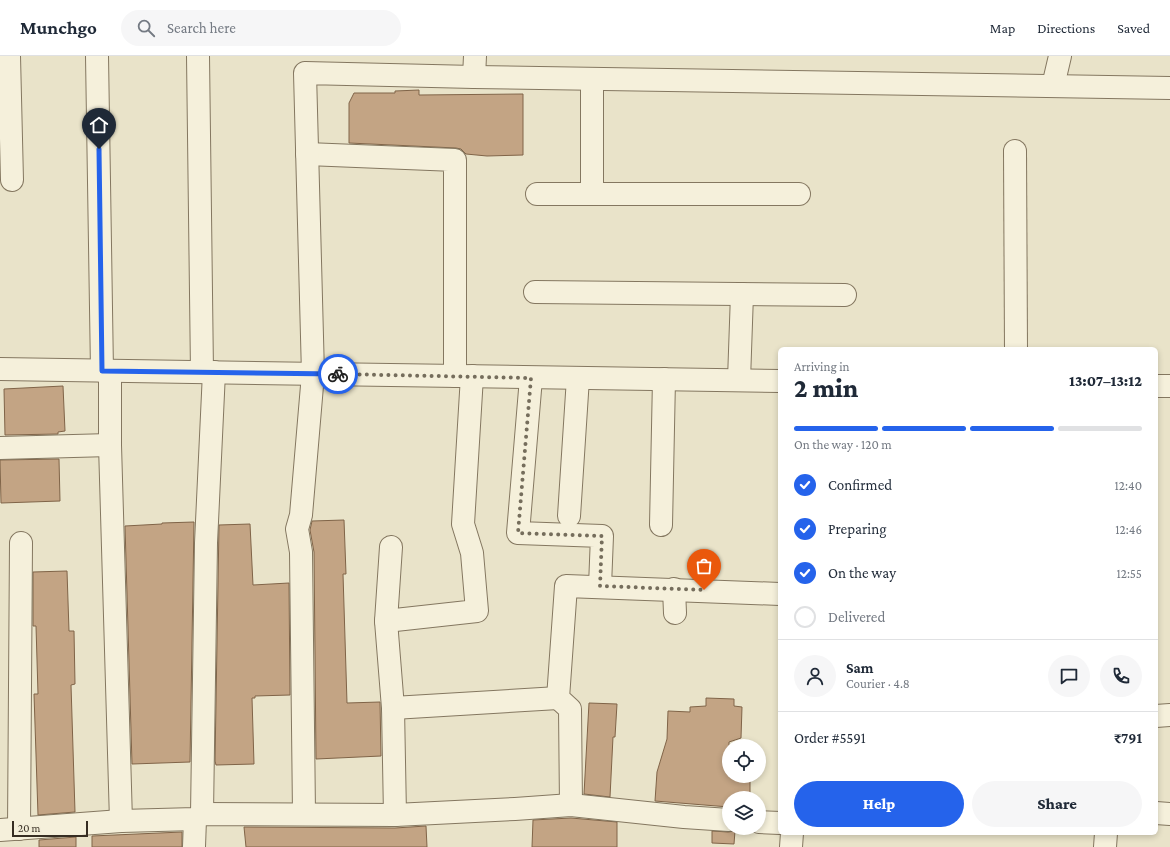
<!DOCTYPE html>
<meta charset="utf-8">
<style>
:root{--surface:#fff;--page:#f6f6f7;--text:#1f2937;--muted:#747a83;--line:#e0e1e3;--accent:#2563eb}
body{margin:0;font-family:"Crimson Pro",serif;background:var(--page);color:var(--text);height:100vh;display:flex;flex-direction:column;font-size:15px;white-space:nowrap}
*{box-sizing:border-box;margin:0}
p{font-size:13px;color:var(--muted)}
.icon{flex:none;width:22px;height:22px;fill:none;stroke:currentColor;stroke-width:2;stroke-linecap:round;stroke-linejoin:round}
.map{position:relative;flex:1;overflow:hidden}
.panel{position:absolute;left:778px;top:291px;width:380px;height:488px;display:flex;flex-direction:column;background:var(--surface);border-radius:6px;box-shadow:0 2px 6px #0003}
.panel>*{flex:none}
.tools{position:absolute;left:722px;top:683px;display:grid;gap:8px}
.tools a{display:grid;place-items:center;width:44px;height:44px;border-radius:50%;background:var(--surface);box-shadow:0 2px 6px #0003;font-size:20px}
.scale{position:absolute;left:12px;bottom:10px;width:76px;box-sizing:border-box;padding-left:4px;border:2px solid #362d22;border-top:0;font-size:11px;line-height:14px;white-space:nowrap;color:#362d22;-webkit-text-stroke:3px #f2edd8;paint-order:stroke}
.pin{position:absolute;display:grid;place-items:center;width:34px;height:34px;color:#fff;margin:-41px -17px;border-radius:50% 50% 50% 0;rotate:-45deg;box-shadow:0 0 4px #0007}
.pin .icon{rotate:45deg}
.courier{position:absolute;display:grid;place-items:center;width:40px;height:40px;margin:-20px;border:3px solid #2563eb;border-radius:50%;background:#fff;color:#222;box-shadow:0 1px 5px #0007}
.headline em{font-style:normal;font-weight:800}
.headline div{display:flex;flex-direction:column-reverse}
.headline{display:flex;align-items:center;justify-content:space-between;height:68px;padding:0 16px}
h1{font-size:26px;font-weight:800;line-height:30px}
.bar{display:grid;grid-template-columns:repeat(4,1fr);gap:6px 4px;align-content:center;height:48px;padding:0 16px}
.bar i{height:5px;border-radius:3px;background:var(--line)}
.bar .current{background:var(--accent)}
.bar p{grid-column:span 4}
.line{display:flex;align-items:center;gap:10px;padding:0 16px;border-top:1px solid var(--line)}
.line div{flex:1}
.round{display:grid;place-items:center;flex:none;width:42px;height:42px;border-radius:21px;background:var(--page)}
ol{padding:0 16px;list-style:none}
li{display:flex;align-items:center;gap:12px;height:44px}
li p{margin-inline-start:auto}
li .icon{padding:4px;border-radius:50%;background:var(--accent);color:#fff;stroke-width:4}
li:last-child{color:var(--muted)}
li i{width:22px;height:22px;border:2px solid var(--line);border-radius:50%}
.button{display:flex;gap:8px;margin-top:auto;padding:8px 16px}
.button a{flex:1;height:46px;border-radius:24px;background:var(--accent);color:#fff;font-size:16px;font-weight:800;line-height:46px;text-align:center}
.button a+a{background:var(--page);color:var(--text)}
header{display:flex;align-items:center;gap:24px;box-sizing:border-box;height:56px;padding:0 20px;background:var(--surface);border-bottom:1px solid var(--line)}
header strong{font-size:19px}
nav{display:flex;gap:22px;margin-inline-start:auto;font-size:14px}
.search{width:280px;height:36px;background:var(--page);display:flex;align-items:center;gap:10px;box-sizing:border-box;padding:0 14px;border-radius:22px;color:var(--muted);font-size:15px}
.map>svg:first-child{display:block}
.building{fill:#c3a484;stroke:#806448}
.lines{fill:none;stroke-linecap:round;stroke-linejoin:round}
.minor-casing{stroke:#847760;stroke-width:24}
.minor{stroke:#f5f0db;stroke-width:22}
.done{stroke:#756d5c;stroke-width:4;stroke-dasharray:0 7.2}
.route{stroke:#2563eb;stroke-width:5}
</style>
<header>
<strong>Munchgo</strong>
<div class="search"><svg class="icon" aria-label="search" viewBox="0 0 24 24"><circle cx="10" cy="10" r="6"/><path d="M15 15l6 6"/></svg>Search here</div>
<nav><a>Map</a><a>Directions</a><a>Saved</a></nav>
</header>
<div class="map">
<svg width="1170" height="791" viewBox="0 0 1170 791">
<rect width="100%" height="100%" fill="#e9e3c9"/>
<g class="building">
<path d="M419,34V39L523,38V99L487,100L466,98L461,93L456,92L349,87V47L354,37H395V35Z"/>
<path d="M63,330L65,375L58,376V378L5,379L4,333Z"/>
<path d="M59,403L60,445L1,447L0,404Z"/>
<path d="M344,464L346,518H343L347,647L380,646L381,700L316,703L314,496L310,474L312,465Z"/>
<path d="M194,466L190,706L132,708L125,470L162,468V467Z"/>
<path d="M250,468L253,529L289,527L290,639L255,640V642H252L254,708L216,709L215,705L219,469Z"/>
<path d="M67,515L69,575H74L75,628L71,629L75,756L38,759L34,638H38L36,570H33V516Z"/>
<path d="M706,642L734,643V650L742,651L741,682L729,686V720H750V742H729V751L655,745L657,716L667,683L668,655L690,656V651L706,650Z"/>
<path d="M589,647L617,648L615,681H613L610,741L584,738Z"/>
<path d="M571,762L617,766V791H532L533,764Z"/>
<path d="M426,770L427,791H246L244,771L395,772Z"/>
<path d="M712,775L728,776L735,775L734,788L712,787Z"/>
<path d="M182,776V791H92V780Z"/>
<path d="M76,781V791H39V784Z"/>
</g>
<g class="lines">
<g class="minor-casing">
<g id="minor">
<path d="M0,0H9L12,124"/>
<path d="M97,0L102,315"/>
<path d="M198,0L202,316"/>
<path d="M474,21L475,0"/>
<path d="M1053,30L1060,0"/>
<path d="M1015,95L1016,293"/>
<path d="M307,98L455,104V320"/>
<path d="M537,138H799"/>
<path d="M592,138V23"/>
<path d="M535,236L845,239"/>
<path d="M0,313L780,325"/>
<path d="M110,315V389L121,765"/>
<path d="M531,322L518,477L602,480L600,530"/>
<path d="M739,324L742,238"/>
<path d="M1156,330H1170"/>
<path d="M0,392L110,389"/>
<path d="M569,460L578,322"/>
<path d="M661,469L664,323"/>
<path d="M391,491L386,565L393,652L395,759"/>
<path d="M674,533L675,557"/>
<path d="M386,565L477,555L472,497L463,468L472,320"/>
<path d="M393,652L558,642"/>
<path d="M1156,660L1170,659"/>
<path d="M571,749L570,653L558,642L566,530L780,538"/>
<path d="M1156,757L1170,758"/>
<path d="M202,758L206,487L214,316"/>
<path d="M304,758L301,496L297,473L301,459L313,318L305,17L474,21L1170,32"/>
<path d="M759,766L780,767"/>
<path d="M19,773L21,487"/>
<path d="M0,774L121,765L195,763L202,758L395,759L515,753L571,749L684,761L729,764"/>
<path d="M194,791L195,763"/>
<path d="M791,791L792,777"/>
<path d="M1105,791L1106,777"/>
</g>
</g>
<use href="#minor" class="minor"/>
</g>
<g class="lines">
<path class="done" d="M338,318L531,322L518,477L602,480L600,530L704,534"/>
<path class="route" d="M99,93L102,315L338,318"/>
</g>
</svg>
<div class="tools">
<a><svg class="icon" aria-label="locate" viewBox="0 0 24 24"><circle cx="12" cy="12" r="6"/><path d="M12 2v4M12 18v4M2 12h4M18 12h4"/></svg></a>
<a><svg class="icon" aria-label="layers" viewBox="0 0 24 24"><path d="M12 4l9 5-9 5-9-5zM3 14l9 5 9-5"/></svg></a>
</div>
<div class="scale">20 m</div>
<div class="pin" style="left:704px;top:534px;background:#ea580c"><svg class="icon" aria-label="bag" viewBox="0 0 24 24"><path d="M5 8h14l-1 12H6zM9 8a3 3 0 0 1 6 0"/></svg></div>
<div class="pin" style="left:99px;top:93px;background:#1f2937"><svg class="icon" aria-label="home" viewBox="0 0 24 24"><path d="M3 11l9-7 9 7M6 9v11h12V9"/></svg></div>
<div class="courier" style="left:338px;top:318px"><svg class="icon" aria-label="bike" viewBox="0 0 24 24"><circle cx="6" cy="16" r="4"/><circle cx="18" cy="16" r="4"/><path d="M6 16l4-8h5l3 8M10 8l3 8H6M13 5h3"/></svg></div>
<section class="panel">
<div class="headline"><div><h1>2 min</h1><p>Arriving in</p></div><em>13:07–13:12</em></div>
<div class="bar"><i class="current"></i><i class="current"></i><i class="current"></i><i></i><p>On the way · 120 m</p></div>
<ol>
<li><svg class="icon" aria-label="check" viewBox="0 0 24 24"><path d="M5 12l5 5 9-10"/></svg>Confirmed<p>12:40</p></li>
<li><svg class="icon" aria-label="check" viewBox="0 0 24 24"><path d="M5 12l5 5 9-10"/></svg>Preparing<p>12:46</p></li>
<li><svg class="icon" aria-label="check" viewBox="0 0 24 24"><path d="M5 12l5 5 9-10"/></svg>On the way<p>12:55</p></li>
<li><i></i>Delivered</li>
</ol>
<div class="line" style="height:72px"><a class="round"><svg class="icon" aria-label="person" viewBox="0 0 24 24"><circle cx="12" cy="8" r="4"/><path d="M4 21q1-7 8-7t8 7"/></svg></a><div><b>Sam</b><p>Courier · 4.8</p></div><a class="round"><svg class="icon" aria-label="chat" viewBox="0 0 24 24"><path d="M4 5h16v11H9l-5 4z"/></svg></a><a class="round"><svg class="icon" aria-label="phone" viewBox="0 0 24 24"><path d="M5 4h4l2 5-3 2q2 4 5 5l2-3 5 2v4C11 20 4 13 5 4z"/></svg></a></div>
<div class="line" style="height:52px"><div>Order #5591</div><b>₹791</b></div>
<div class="button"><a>Help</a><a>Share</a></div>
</section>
</div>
